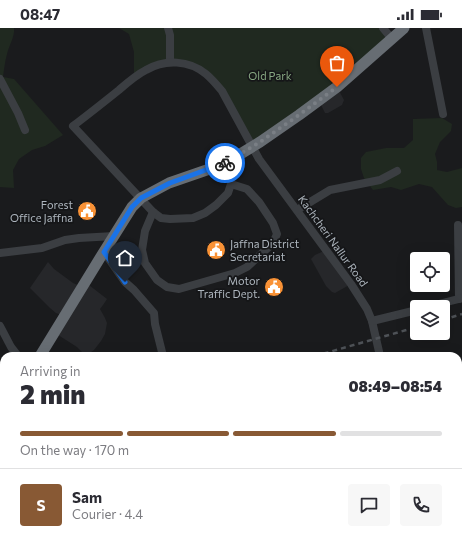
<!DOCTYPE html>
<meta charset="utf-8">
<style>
:root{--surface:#fff;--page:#f7f7f7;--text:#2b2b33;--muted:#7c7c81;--line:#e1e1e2;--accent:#885934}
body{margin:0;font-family:Commissioner,sans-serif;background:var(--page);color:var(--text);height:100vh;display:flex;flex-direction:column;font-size:15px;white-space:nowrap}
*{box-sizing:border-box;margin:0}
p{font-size:13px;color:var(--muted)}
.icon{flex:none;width:22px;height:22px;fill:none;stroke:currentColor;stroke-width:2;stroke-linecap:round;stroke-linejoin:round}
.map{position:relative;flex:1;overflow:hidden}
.drawer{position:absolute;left:0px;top:324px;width:462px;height:196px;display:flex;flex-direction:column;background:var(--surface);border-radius:12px 12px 0 0;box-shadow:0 4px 16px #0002}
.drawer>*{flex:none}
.buttons{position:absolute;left:410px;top:224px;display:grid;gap:8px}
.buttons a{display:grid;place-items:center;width:40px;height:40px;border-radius:4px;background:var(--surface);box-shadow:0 4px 16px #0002;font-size:20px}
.pin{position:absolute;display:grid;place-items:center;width:34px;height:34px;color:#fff;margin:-41px -17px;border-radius:50% 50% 50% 0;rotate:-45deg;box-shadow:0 0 4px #0007}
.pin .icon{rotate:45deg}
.courier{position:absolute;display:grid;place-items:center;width:40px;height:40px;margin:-20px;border:3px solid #1a73e8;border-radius:50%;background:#fff;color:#222;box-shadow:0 1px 5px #0007}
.head em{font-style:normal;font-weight:800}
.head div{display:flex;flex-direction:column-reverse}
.head{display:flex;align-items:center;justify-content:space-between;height:68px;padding:0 20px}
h1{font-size:26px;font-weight:800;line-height:30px}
.bar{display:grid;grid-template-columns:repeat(4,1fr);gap:6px 4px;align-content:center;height:48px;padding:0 20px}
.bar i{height:5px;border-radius:3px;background:var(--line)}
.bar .active{background:var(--accent)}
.bar p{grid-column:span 4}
.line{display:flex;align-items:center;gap:10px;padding:0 20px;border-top:1px solid var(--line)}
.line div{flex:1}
.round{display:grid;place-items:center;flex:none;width:42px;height:42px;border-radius:4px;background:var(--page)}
.status{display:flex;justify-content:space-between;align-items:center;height:28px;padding:0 20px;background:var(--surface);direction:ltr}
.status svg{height:11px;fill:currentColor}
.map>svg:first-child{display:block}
.built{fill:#26272a}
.green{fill:#202920}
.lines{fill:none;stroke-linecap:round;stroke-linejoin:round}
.minor{stroke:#3b3e42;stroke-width:8}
.highway{stroke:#676d73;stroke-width:11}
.rail{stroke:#4e5257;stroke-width:2.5;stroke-dasharray:5 4;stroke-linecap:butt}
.done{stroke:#7a7f85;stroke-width:4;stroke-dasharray:0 7.2}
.route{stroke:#1a73e8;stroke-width:5}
.labels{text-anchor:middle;stroke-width:3.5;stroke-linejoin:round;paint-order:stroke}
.park-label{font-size:11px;fill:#88a883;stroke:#151618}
.poi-label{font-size:11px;fill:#adb5bd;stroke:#151618;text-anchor:end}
.street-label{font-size:11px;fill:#adb5bd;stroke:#151618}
</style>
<div class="status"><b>08:47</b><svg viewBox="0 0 49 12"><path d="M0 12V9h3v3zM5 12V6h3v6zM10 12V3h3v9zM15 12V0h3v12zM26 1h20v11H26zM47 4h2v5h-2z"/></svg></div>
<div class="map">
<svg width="462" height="520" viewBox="0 0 462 520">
<rect width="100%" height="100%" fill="#1a1b1d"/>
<g class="built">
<path d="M337,59L344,72L342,77L328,85H325L322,79L319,71Z"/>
<path d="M326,222L351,256L335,265L332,264L326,258L311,231L315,227Z"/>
<path d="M48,234L54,241L73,255L82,259L85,254L107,271L103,277L100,281L105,290L107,295L105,306L101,313L94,322L85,328H84L82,324L77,319L55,305L64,288L56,285L50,280L30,260Z"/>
<path d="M326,516H368V520H325Z"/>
</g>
<g class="green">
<path d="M0,0H14C15,9 9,17 7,26C5,33 4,41 3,49L14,51L63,107L45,118L32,122L19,131L13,142L14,160L0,159Z"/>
<path d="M119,0H383L392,11L253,119L222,63L206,45L170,34L134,50V24L129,6Z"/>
<path d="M442,90L452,96L451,103L440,114L435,126L437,134V142L447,144L462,140V179L456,180L448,177L432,159L419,156L401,162L391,159L373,162L364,150L361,141V130L366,124L386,120H404L413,112V91Z"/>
<path d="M458,345L462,347V395L458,396Z"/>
<path d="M41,516H102C94,518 87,516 79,517C67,518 56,520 44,520Z"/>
</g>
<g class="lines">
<g class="minor">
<path d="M168,0L170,7V34"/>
<path d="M383,0L392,11"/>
<path d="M426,0L443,86"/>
<path d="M0,51L18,85L25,102"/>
<path d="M224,136L229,146L231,156L228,165L216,177L205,185L193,190L170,191L161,190L153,184L73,98C89,86 104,74 119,62C127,55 136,47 146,42C165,31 189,32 206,46C212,51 217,57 222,63L259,131L351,256L367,281L372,293L380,328"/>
<path d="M297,182L330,162L380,152L397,143"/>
<path d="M153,184L145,203L142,222L145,235L157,252L167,259L179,261L235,245L247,239L273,215L277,206L273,195L259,174L247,161L231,156"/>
<path d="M458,197L459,271"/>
<path d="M104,224L125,254L134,262L154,285L155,296L163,328"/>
<path d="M0,225L42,220L65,212L79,210L114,208"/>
<path d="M427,279L462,270"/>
<path d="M372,293L417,282"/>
<path d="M0,298L11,319L18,328"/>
<path d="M0,365H4"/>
<path d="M0,468L4,467"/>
<path d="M458,483L462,482"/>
<path d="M280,516L281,520"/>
<path d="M409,516V520"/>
<path d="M325,520L326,516"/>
</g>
<g class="highway">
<path d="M40,328L100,230L132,179L141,170L169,155L224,136L260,114L299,87L337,59L404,0"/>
<path d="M0,393L4,386"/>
</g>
<g class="rail">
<path d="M443,292L462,286"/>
<path d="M315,328L417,299"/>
<path d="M0,415L4,414"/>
</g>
</g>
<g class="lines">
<path class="done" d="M225,135L260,114L299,87L337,59"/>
<path class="route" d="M125,254L104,224L132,179L141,170L170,155L225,135"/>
</g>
<defs>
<g id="civic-disc" transform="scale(1)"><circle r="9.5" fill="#f99236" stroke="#151618"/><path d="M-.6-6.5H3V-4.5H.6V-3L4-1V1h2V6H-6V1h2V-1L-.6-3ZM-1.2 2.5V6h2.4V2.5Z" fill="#fff"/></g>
</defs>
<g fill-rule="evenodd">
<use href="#civic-disc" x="87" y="183"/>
<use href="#civic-disc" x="216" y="222"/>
<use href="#civic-disc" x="274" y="259"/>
</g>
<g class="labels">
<g class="park-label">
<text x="270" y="52">Old Park</text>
</g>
<g class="poi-label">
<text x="73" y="181">Forest<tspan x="73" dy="13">Office Jaffna</tspan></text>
<text x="230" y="220" text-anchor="start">Jaffna District<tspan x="230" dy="13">Secretariat</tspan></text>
<text x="260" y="257">Motor<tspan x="260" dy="13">Traffic Dept.</tspan></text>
</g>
<g class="street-label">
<text transform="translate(333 213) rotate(54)" y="4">Kachcheri Nallur Road</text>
</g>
</g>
</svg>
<div class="buttons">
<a><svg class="icon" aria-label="locate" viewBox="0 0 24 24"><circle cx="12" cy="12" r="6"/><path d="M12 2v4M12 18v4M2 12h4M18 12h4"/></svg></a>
<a><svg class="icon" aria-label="layers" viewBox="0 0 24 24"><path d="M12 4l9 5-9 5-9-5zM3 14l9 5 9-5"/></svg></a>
</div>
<div class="pin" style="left:337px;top:59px;background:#ea580c"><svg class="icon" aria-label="bag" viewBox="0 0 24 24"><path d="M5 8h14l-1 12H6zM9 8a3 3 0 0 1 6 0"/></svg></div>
<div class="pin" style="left:125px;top:254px;background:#1f2937"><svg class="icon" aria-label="home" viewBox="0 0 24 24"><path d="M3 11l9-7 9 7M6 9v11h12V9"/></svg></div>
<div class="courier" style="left:225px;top:135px"><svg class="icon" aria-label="bike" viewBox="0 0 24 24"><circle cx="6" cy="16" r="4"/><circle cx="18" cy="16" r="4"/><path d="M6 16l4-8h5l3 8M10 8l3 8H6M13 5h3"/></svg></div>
<section class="drawer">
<div class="head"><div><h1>2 min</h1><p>Arriving in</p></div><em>08:49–08:54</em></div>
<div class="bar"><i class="active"></i><i class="active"></i><i class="active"></i><i></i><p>On the way · 170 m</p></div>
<div class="line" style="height:72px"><b class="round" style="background:var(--accent);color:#fff">S</b><div><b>Sam</b><p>Courier · 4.4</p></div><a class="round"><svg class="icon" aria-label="chat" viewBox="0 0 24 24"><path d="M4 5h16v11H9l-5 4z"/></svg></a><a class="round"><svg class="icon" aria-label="phone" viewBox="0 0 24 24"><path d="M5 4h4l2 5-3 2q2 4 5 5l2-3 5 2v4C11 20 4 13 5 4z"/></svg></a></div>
</section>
</div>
